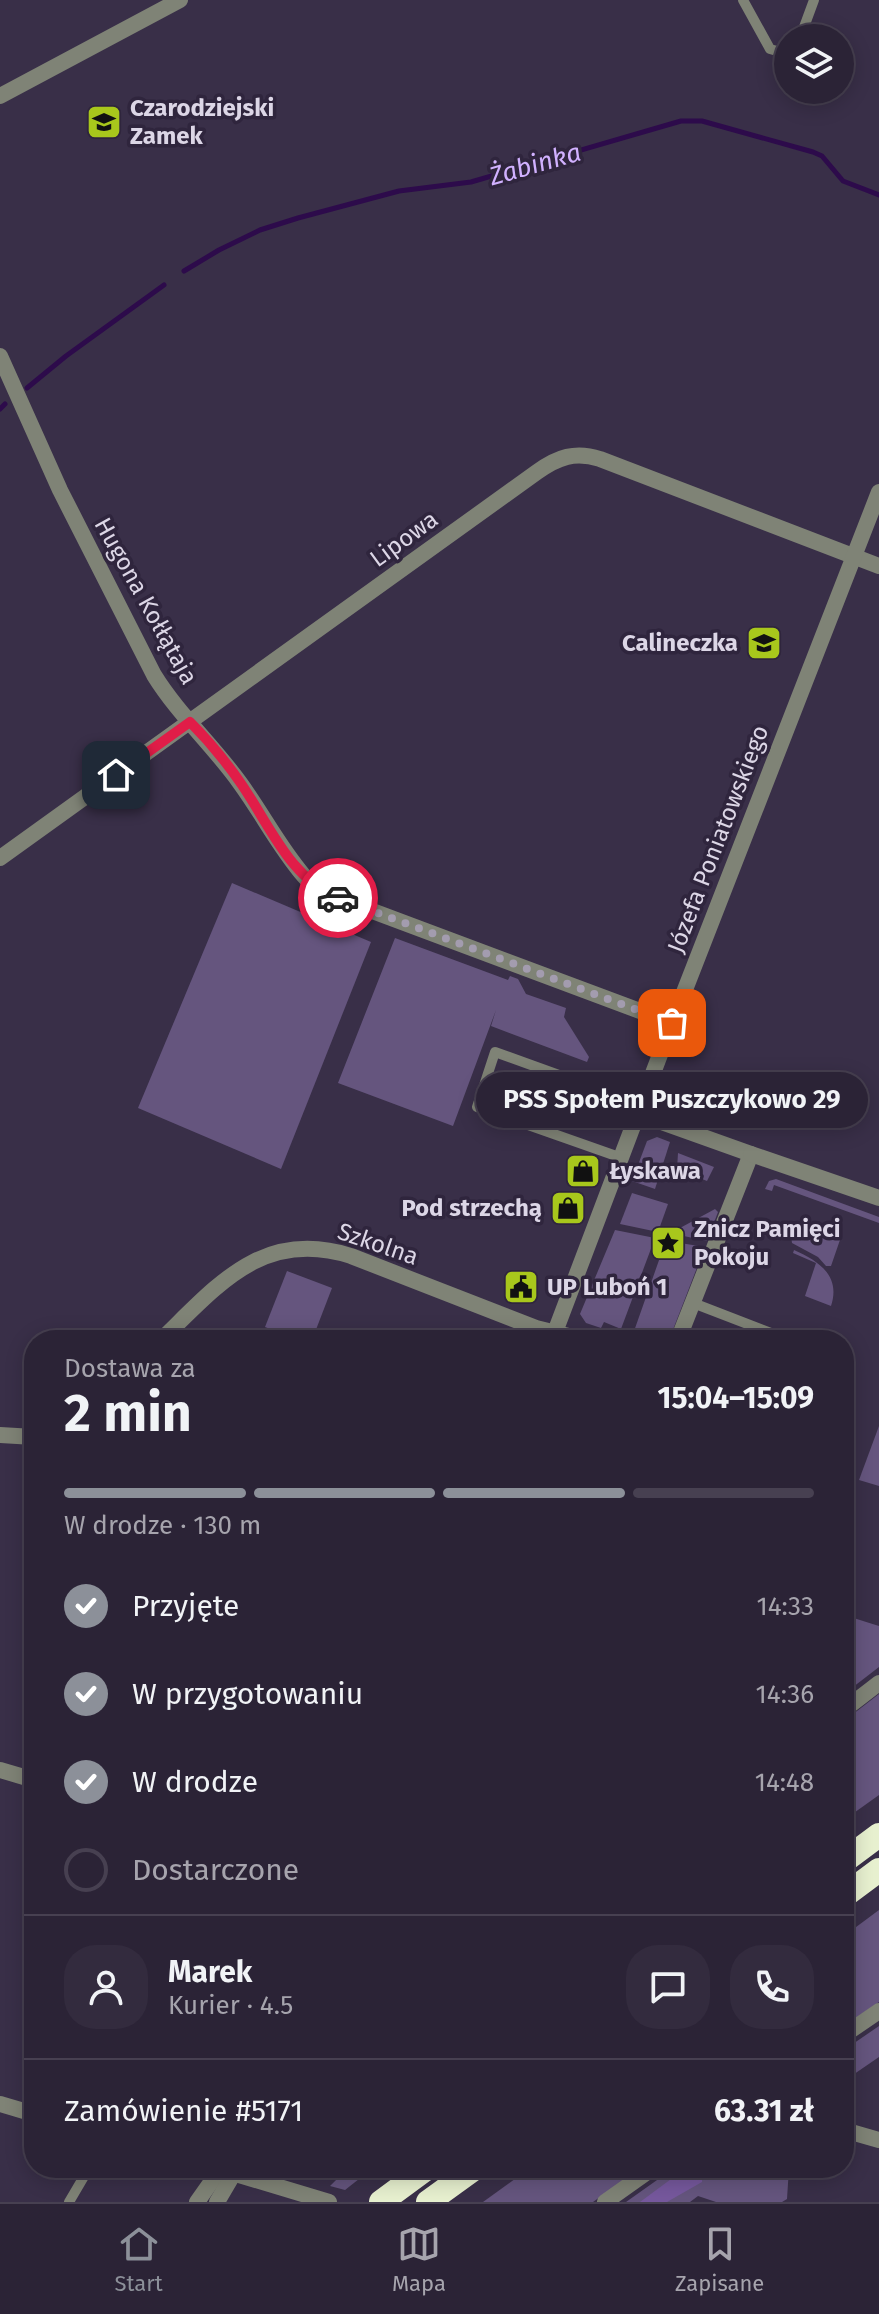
<!DOCTYPE html>
<html lang="pl">
<meta charset="utf-8">
<style>
:root{--surface:#2b2336;--page:#332b3e;--text:#f1f3f6;--muted:#a6a4ad;--line:#474051;--accent:#8c9099}
body{margin:0;font-family:"Fira Sans",sans-serif;background:var(--page);color:var(--text);height:100vh;display:flex;flex-direction:column;font-size:30px;white-space:nowrap}
*{box-sizing:border-box;margin:0}
p{font-size:26px;color:var(--muted)}
.icon{flex:none;width:44px;height:44px;fill:none;stroke:currentColor;stroke-width:2;stroke-linecap:round;stroke-linejoin:round}
.map{position:relative;flex:1;overflow:hidden}
.panel{position:absolute;left:24px;top:1330px;width:830px;height:848px;display:flex;flex-direction:column;background:var(--surface);border-radius:32px;box-shadow:0 4px 20px #0003,0 0 0 2px var(--line)}
.panel>*{flex:none}
.tools{position:absolute;left:774px;top:24px;display:grid;gap:16px}
.tools a{display:grid;place-items:center;width:80px;height:80px;border-radius:50%;background:var(--surface);box-shadow:0 4px 20px #0003,0 0 0 2px var(--line);font-size:40px}
.pin{position:absolute;display:grid;place-items:center;width:68px;height:68px;color:#fff;margin:-34px;border-radius:16px;box-shadow:0 4px 12px #0006}
.courier{position:absolute;display:grid;place-items:center;width:80px;height:80px;margin:-40px;border:6px solid #e11d48;border-radius:50%;background:#fff;color:#222;box-shadow:0 2px 10px #0007}
.bubble{position:absolute;height:56px;border-radius:28px;background:var(--surface);box-shadow:0 4px 20px #0003,0 0 0 2px var(--line);font-size:26px;font-weight:700;line-height:56px;text-align:center}
.overview em{font-style:normal;font-weight:700}
.overview div{display:flex;flex-direction:column-reverse}
.overview{display:flex;align-items:center;justify-content:space-between;height:136px;padding:0 40px}
h1{font-size:52px;font-weight:700;line-height:60px}
.bar{display:grid;grid-template-columns:repeat(4,1fr);gap:12px 8px;align-content:center;height:96px;padding:0 40px}
.bar i{height:10px;border-radius:6px;background:var(--line)}
.bar .current{background:var(--accent)}
.bar p{grid-column:span 4}
.line{display:flex;align-items:center;gap:20px;padding:0 40px;border-top:2px solid var(--line)}
.line div{flex:1}
.round{display:grid;place-items:center;flex:none;width:84px;height:84px;border-radius:32px;background:var(--page)}
ol{padding:0 40px;list-style:none}
li{display:flex;align-items:center;gap:24px;height:88px}
li p{margin-inline-start:auto}
li .icon{padding:8px;border-radius:50%;background:var(--accent);color:#fff;stroke-width:4}
li:last-child{color:var(--muted)}
li i{width:44px;height:44px;border:4px solid var(--line);border-radius:50%}
.tab-bar{display:flex;justify-content:space-around;align-items:center;height:112px;border-top:2px solid var(--line);background:var(--surface);font-size:22px;color:var(--muted)}
.tab-bar a{display:grid;justify-items:center;gap:4px}
.tab-bar .current{color:var(--accent)}
.map>svg:first-child{display:block}
.green{fill:#65557e}
.forest{fill:#76589d}
.lines{fill:none;stroke-linecap:round;stroke-linejoin:round}
.stream{stroke:#2d0b4b;stroke-width:5}
.service{stroke:#7f8376;stroke-width:10}
.minor{stroke:#7f8376;stroke-width:16}
.tertiary{stroke:#7f8376;stroke-width:16}
.motorway{stroke:#e7f0cf;stroke-width:24}
.done{stroke:#a39caf;stroke-width:8;stroke-dasharray:0 14.4}
.route{stroke:#e11d48;stroke-width:10}
.labels{text-anchor:middle;stroke-width:7;stroke-linejoin:round;paint-order:stroke}
.poi-label{font-size:24px;font-weight:bold;fill:#dcd6e6;stroke:#2f253d;text-anchor:start}
.street-label{font-size:24px;fill:#dcd6e6;stroke:#2f253d}
.water-label{font-size:26px;font-style:italic;fill:#d1b1ff;stroke:#2f253d}
</style>
<div class="map">
<svg width="879" height="2202" viewBox="0 0 879 2202">
<rect width="100%" height="100%" fill="#392f48"/>
<g class="green">
<path d="M232,883L371,942L281,1169L138,1108Z"/>
<path d="M395,938L508,980L510,976L518,979L526,994L566,1008L564,1017L589,1057L587,1062L491,1026L496,1010L453,1126L338,1083Z"/>
<path d="M657,1137L670,1142L655,1189L632,1181L647,1141Z"/>
<path d="M678,1153L714,1167L707,1181L677,1169Z"/>
<path d="M776,1179L879,1217V1223L774,1185L772,1191L765,1189L769,1181Z"/>
<path d="M632,1193L668,1204L658,1232L620,1224Z"/>
<path d="M715,1209L718,1212L707,1241L679,1235L680,1228Z"/>
<path d="M797,1221L841,1237L831,1266H826L818,1257L792,1243L791,1236Z"/>
<path d="M615,1230L655,1238L621,1329L604,1322L601,1328L586,1323L580,1314Z"/>
<path d="M674,1242L705,1247L669,1340H648L633,1334L664,1246L672,1248Z"/>
<path d="M794,1250C819,1261 841,1276 831,1306L805,1296L816,1263L793,1253Z"/>
<path d="M287,1271L332,1288L312,1340H298L265,1327Z"/>
<path d="M879,1426V1486L859,1480Z"/>
<path d="M844,1615L879,1626V1667L844,1694Z"/>
<path d="M879,1694V1795L844,1820V1721Z"/>
<path d="M879,1910V2002L844,2026V1936Z"/>
<path d="M879,2026V2057L844,2081V2050Z"/>
<path d="M326,2168H373L345,2190L330,2186L337,2179Z"/>
<path d="M530,2168H640L593,2202H483Z"/>
<path d="M674,2168H789L787,2199L782,2202H716L698,2196L690,2202H626Z"/>
</g>
<path class="forest" d="M686,2168H702V2182L667,2202H640Z"/>
<g class="lines">
<g class="stream">
<path d="M184,271L219,250L260,230L298,218L399,191L471,182L681,121H702L813,152L822,156L843,181L879,195"/>
<path d="M27,388L66,356L164,285"/>
<path d="M0,409L5,404"/>
</g>
<g class="service">
<path d="M743,0L770,49L777,51L788,49"/>
<path d="M800,38L814,0"/>
<path d="M622,1158L477,1107L495,1052L642,1105"/>
<path d="M693,1303L789,1340"/>
<path d="M844,1361L850,1363"/>
<path d="M69,2202L89,2168"/>
</g>
<g class="minor">
<path d="M0,356L60,490L154,675C178,714 213,745 240,783C262,813 279,847 304,876L312,885L335,897L672,1023"/>
<path d="M0,858L537,472C558,457 575,451 600,459L879,566"/>
<path d="M639,1114L751,1154L678,1340"/>
<path d="M751,1154L879,1198"/>
<path d="M161,1340C218,1285 263,1228 351,1256L536,1328L585,1340"/>
<path d="M0,1435L34,1437"/>
<path d="M0,1770L34,1780"/>
<path d="M844,2035L879,2011"/>
<path d="M844,2130L879,2140"/>
<path d="M605,2202L653,2168"/>
</g>
<g class="tertiary">
<path d="M0,96L180,0"/>
<path d="M552,1340L672,1023L879,492"/>
<path d="M844,1710L879,1683"/>
<path d="M0,2104L34,2114"/>
<path d="M216,2168L329,2202"/>
<path d="M197,2202L221,2168"/>
<path d="M217,2202L237,2168"/>
</g>
<g class="motorway">
<path d="M844,1861L879,1835"/>
<path d="M844,1896L879,1870"/>
<path d="M381,2202L427,2168"/>
<path d="M428,2202L475,2168"/>
</g>
</g>
<g class="lines">
<path class="done" d="M338,898L672,1023"/>
<path class="route" d="M116,775L190,722C209,741 227,763 242,785C270,826 290,878 338,898"/>
</g>
<defs>
<g id="school-square" transform="scale(1.8)"><rect x="-9" y="-9" width="18" height="18" rx="4" fill="#a8c71c" stroke="#2f253d"/><path d="M0-5L7-2L0 1L-7-2ZM-4 1L0 2.5L4 1V4Q0 6-4 4Z" fill="#111"/></g>
<g id="shop-square" transform="scale(1.8)"><rect x="-9" y="-9" width="18" height="18" rx="4" fill="#a8c71c" stroke="#2f253d"/><path d="M-5-2.5h2.3a2.7 3.5 0 0 1 5.4 0H5L5.5 6h-11ZM-1.5-2.5h3a1.5 2.3 0 0 0-3 0Z" fill="#111"/></g>
<g id="sight-square" transform="scale(1.8)"><rect x="-9" y="-9" width="18" height="18" rx="4" fill="#a8c71c" stroke="#2f253d"/><path d="M0-6L1.8-2.2L6-1.7L2.9 1.2L3.7 5.4L0 3.3L-3.7 5.4L-2.9 1.2L-6-1.7L-1.8-2.2Z" fill="#111"/></g>
<g id="civic-square" transform="scale(1.8)"><rect x="-9" y="-9" width="18" height="18" rx="4" fill="#a8c71c" stroke="#2f253d"/><path d="M-.6-6.5H3V-4.5H.6V-3L4-1V1h2V6H-6V1h2V-1L-.6-3ZM-1.2 2.5V6h2.4V2.5Z" fill="#111"/></g>
</defs>
<g fill-rule="evenodd">
<use href="#school-square" x="104" y="122"/>
<use href="#school-square" x="764" y="643"/>
<use href="#shop-square" x="583" y="1171"/>
<use href="#shop-square" x="568" y="1208"/>
<use href="#sight-square" x="668" y="1243"/>
<use href="#civic-square" x="521" y="1287"/>
</g>
<g class="labels">
<g class="poi-label">
<text x="130" y="116">Czarodziejski<tspan x="130" dy="28">Zamek</tspan></text>
<text x="738" y="651" text-anchor="end">Calineczka</text>
<text x="609" y="1179">Łyskawa</text>
<text x="542" y="1216" text-anchor="end">Pod strzechą</text>
<text x="694" y="1237">Znicz Pamięci<tspan x="694" dy="28">Pokoju</tspan></text>
<text x="547" y="1295">UP Luboń 1</text>
</g>
<g class="street-label">
<text transform="translate(404 539) rotate(-36)" y="8">Lipowa</text>
<text transform="translate(146 601) rotate(61)" y="8">Hugona Kołłątaja</text>
<text transform="translate(718 839) rotate(-69)" y="8">Józefa Poniatowskiego</text>
<text transform="translate(378 1244) rotate(19)" y="8">Szkolna</text>
</g>
<g class="water-label">
<text transform="translate(535 164) rotate(-16)" y="9">Żabinka</text>
</g>
</g>
</svg>
<div class="tools">
<a><svg class="icon" aria-label="layers" viewBox="0 0 24 24"><path d="M12 4l9 5-9 5-9-5zM3 14l9 5 9-5"/></svg></a>
</div>
<div class="pin" style="left:672px;top:1023px;background:#ea580c"><svg class="icon" aria-label="bag" viewBox="0 0 24 24"><path d="M5 8h14l-1 12H6zM9 8a3 3 0 0 1 6 0"/></svg></div>
<div class="pin" style="left:116px;top:775px;background:#1f2937"><svg class="icon" aria-label="home" viewBox="0 0 24 24"><path d="M3 11l9-7 9 7M6 9v11h12V9"/></svg></div>
<div class="courier" style="left:338px;top:898px"><svg class="icon" aria-label="car" viewBox="0 0 24 24"><path d="M5 17H2v-5l4-1 3-4h7l3 4 3 1v5h-3M9 17h6M6 11h13"/><circle cx="7" cy="17" r="2"/><circle cx="17" cy="17" r="2"/></svg></div>
<div class="bubble" style="left:476px;top:1072px;width:392px">PSS Społem Puszczykowo 29</div>
<section class="panel">
<div class="overview"><div><h1>2 min</h1><p>Dostawa za</p></div><em>15:04–15:09</em></div>
<div class="bar"><i class="current"></i><i class="current"></i><i class="current"></i><i></i><p>W drodze · 130 m</p></div>
<ol>
<li><svg class="icon" aria-label="check" viewBox="0 0 24 24"><path d="M5 12l5 5 9-10"/></svg>Przyjęte<p>14:33</p></li>
<li><svg class="icon" aria-label="check" viewBox="0 0 24 24"><path d="M5 12l5 5 9-10"/></svg>W przygotowaniu<p>14:36</p></li>
<li><svg class="icon" aria-label="check" viewBox="0 0 24 24"><path d="M5 12l5 5 9-10"/></svg>W drodze<p>14:48</p></li>
<li><i></i>Dostarczone</li>
</ol>
<div class="line" style="height:144px"><a class="round"><svg class="icon" aria-label="person" viewBox="0 0 24 24"><circle cx="12" cy="8" r="4"/><path d="M4 21q1-7 8-7t8 7"/></svg></a><div><b>Marek</b><p>Kurier · 4.5</p></div><a class="round"><svg class="icon" aria-label="chat" viewBox="0 0 24 24"><path d="M4 5h16v11H9l-5 4z"/></svg></a><a class="round"><svg class="icon" aria-label="phone" viewBox="0 0 24 24"><path d="M5 4h4l2 5-3 2q2 4 5 5l2-3 5 2v4C11 20 4 13 5 4z"/></svg></a></div>
<div class="line" style="height:104px"><div>Zamówienie #5171</div><b>63.31 zł</b></div>
</section>
</div>
<nav class="tab-bar">
<a class="current"><svg class="icon" aria-label="home" viewBox="0 0 24 24"><path d="M3 11l9-7 9 7M6 9v11h12V9"/></svg>Start</a>
<a><svg class="icon" aria-label="map" viewBox="0 0 24 24"><path d="M3 6l6-2 6 2 6-2v14l-6 2-6-2-6 2zM9 4v14M15 6v14"/></svg>Mapa</a>
<a><svg class="icon" aria-label="saved" viewBox="0 0 24 24"><path d="M7 4h10v16l-5-4-5 4z"/></svg>Zapisane</a>
</nav>
